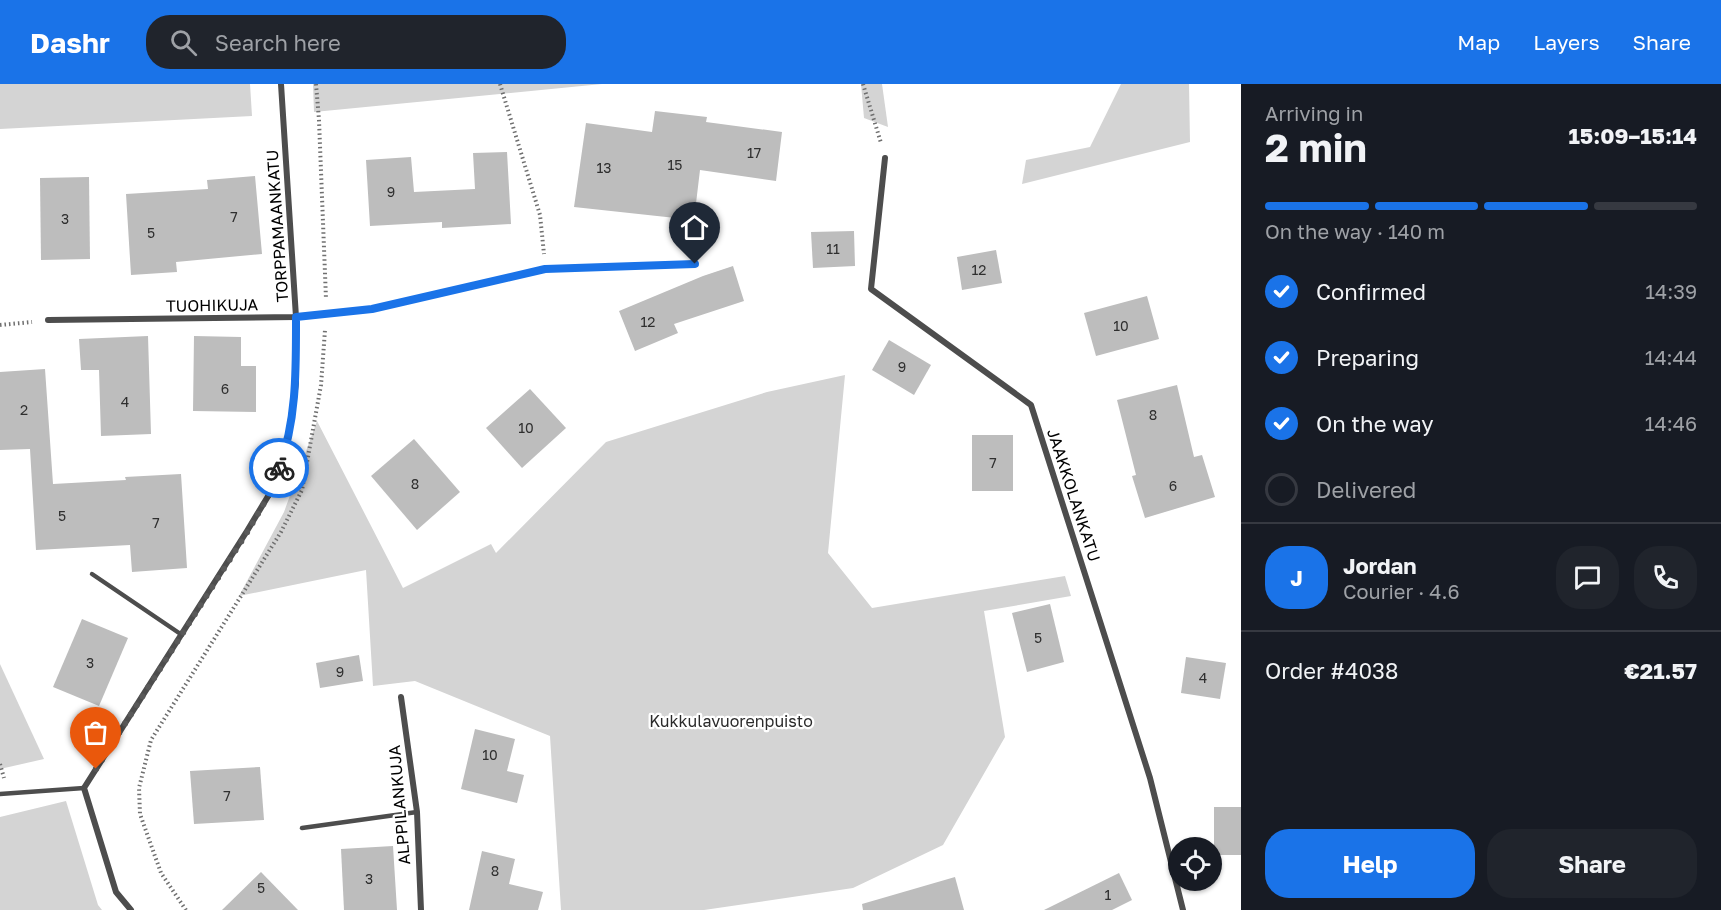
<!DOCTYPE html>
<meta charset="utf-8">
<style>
:root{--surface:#171b24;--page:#20242c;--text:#f1f3f6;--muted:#9ea1a6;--line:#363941;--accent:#1a73e8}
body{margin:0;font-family:"Golos Text",sans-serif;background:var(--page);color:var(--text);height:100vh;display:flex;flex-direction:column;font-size:22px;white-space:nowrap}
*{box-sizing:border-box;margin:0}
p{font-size:20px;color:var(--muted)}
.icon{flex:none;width:33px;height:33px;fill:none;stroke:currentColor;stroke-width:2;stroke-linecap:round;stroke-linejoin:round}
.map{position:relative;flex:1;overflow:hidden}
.drawer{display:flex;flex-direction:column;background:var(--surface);width:480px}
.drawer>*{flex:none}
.buttons{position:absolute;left:1168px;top:753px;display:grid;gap:12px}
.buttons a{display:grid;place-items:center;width:54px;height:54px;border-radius:50%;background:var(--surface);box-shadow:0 2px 4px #0004;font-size:30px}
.pin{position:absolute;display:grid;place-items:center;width:51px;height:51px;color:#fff;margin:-62px -26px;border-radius:50% 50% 50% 0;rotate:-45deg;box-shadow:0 0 6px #0007}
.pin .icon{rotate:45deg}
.courier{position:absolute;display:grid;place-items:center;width:60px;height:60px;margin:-30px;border:4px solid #1a73e8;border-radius:50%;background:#fff;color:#222;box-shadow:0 2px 8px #0007}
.overview em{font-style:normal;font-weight:700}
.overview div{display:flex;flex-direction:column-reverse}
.overview{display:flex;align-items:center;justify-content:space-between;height:102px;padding:0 24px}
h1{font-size:39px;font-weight:700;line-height:45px}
.bar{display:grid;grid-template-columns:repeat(4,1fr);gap:9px 6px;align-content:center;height:72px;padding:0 24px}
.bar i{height:8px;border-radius:4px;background:var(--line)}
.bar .current{background:var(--accent)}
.bar p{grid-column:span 4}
.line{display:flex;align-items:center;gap:15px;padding:0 24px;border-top:2px solid var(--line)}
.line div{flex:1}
.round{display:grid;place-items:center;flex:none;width:63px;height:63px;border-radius:24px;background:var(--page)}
ol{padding:0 24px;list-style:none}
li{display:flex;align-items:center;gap:18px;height:66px}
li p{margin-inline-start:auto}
li .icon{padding:6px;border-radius:50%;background:var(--accent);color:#fff;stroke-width:4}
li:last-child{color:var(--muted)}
li i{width:33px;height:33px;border:3px solid var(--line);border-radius:50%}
.button{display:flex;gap:12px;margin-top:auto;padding:12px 24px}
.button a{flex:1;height:69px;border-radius:24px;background:var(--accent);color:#fff;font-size:24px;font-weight:700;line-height:69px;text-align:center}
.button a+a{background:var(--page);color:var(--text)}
header{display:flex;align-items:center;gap:36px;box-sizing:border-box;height:84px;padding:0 30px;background:var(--accent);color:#fff}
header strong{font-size:28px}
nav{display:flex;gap:33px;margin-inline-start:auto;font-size:21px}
.search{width:420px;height:54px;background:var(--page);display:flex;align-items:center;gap:15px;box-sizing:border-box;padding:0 21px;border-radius:24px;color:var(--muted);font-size:22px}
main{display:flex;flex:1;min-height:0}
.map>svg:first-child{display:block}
.green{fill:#d4d4d4}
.building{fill:#bdbdbd}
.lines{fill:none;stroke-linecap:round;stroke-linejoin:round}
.path{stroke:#6f6f6f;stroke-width:4;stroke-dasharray:1.5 3;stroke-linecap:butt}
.lane{stroke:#4d4d4d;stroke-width:4.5}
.street{stroke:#4d4d4d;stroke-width:6}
.done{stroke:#595959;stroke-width:6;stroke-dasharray:0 10.8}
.route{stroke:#1a73e8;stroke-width:8}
.labels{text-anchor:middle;stroke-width:4.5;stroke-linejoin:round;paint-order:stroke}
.number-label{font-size:14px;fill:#2f2f2f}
.street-label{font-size:16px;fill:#000;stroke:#fff}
.park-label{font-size:16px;fill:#2b2b2b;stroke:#fff}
</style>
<header>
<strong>Dashr</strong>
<div class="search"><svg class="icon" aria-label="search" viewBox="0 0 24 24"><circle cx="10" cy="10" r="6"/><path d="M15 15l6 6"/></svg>Search here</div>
<nav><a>Map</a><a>Layers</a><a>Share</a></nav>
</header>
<main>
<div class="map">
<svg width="1241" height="826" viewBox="0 0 1241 826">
<rect width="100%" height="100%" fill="#fff"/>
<g class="green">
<path d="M0,0H250L252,32L0,45Z"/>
<path d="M313,0H602L314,28Z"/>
<path d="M861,0H882L888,43L864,34Z"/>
<path d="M1121,0H1189L1190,58L1022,100L1026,76L1090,63Z"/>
<path d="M845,291L828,469L872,524L1065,492L1071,512L984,527L1005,653L943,761L853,804L704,826H561L550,652L415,597L373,602L366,486L239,512L284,428L317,337L403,504L491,460L496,469L606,358L767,308Z"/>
<path d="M0,580L44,675L0,685Z"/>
<path d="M66,717L98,821L102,826H0V733Z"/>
</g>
<g class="building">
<path d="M655,27L707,33L706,38L782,48L776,97L700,86L694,136L574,123L586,39L652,48Z"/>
<path d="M507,68L511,140L442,144V138L370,142L366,76L411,73L414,108L475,105L473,69Z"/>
<path d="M255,92L262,170L176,178L177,188L131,191L126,110L208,105L207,96Z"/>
<path d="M89,93L90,175L41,176L40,94Z"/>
<path d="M854,147L855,182L813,184L811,148Z"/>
<path d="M996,166L1002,199L962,206L957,173Z"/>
<path d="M733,182L744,217L674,240L678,249L635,267L619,227L703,192Z"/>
<path d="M1147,212L1159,255L1096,272L1084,229Z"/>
<path d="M148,252L151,350L101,352L99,286H81L79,255Z"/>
<path d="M194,252L241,253V282H256V328L193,327Z"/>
<path d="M889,256L931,281L914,311L872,286Z"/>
<path d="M45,285L53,400L126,396L125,393L181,390L187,484L132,488L130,461L36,466L30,365L0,366V288Z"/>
<path d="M1177,301L1194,373L1202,371L1215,413L1145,434L1132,392L1136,391L1117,316Z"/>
<path d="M530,305L566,344L522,384L486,344Z"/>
<rect x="972" y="351" width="41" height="56"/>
<path d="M414,355L460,408L417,446L371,392Z"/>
<path d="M1050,520L1064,578L1027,588L1012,529Z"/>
<path d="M82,535L128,554L99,622L53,603Z"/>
<path d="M359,571L363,597L320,604L316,579Z"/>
<path d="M1186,573L1226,579L1220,615L1181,609Z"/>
<path d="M475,645L515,655L507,687L524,691L517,719L461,705Z"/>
<path d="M260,683L264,736L194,740L190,687Z"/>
<rect x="1214" y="723" width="27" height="48"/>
<path d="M393,762L397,826H344L341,765Z"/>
<path d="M482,767L515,775L509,800L543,808L538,826H469Z"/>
<path d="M261,788L298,826H222Z"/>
<path d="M1119,789L1132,816L1112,826H1044Z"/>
<path d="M955,793L964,826H863L862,820Z"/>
</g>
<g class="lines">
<g class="path">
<path d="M316,0L319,36L326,215"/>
<path d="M500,0L540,131L544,170"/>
<path d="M863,0L881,59"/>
<path d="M0,241L32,238"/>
<path d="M0,680L4,694"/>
<path d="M186,826L161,789L140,730L139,704L151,656L281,448L302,406L321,301L325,246"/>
</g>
<g class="lane">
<path d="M92,490L182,551"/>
<path d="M0,710L84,704"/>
<path d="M302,744L417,728"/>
</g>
<g class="street">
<path d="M885,74L871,205L1031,321L1150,694L1183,826"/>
<path d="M48,236L296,233L372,225L545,185L695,180"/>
<path d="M401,613L417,728L421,826"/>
<path d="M131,826L116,808L84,704L247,447L270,409L287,363L296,299V233L281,0"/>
</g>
</g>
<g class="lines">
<path class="done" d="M96,685L248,447L270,409L279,384"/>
<path class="route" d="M279,384C297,336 296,284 296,233L372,225L545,185L695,180"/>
</g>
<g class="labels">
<g class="number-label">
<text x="754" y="74">17</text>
<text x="675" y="86">15</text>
<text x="604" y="89">13</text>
<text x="391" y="113">9</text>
<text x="234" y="138">7</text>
<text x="65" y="140">3</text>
<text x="151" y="154">5</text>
<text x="833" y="170">11</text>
<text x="979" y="191">12</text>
<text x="648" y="243">12</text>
<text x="1121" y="247">10</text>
<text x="902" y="288">9</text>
<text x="225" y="310">6</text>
<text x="125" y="323">4</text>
<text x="24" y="331">2</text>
<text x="1153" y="336">8</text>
<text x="526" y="349">10</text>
<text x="993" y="384">7</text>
<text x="415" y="405">8</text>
<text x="1173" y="407">6</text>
<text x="62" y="437">5</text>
<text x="156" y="444">7</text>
<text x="1038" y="559">5</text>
<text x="90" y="584">3</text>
<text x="340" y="593">9</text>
<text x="1203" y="599">4</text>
<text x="490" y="676">10</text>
<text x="227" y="717">7</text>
<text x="495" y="792">8</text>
<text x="369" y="800">3</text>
<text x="261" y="809">5</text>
<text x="1108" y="816">1</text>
</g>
<g class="street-label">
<text transform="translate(277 142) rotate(-94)" y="6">TORPPAMAANKATU</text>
<text transform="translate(212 221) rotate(-1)" y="6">TUOHIKUJA</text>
<text transform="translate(1074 411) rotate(72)" y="6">JAAKKOLANKATU</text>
<text transform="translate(399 721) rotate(-95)" y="6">ALPPILANKUJA</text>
</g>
<g class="park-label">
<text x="731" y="643">Kukkulavuorenpuisto</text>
</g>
</g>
</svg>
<div class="buttons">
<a><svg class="icon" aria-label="locate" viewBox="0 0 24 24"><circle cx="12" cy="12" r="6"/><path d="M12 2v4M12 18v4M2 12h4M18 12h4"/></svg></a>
</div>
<div class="pin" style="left:96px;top:685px;background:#ea580c"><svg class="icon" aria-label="bag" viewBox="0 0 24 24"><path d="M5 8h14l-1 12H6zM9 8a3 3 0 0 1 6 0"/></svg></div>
<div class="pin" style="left:695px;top:180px;background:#1f2937"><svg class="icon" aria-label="home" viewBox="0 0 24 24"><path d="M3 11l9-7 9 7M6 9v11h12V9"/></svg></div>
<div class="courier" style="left:279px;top:384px"><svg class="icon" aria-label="bike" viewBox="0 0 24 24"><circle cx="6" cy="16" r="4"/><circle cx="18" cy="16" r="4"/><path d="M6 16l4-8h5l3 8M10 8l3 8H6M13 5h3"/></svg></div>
</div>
<section class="drawer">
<div class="overview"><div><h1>2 min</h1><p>Arriving in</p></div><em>15:09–15:14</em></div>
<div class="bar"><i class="current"></i><i class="current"></i><i class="current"></i><i></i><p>On the way · 140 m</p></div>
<ol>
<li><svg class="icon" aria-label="check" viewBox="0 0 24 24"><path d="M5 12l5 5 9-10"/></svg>Confirmed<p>14:39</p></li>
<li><svg class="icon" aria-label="check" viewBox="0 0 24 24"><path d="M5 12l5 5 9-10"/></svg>Preparing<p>14:44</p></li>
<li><svg class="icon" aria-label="check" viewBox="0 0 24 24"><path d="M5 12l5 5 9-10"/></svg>On the way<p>14:46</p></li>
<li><i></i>Delivered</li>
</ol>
<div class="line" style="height:108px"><b class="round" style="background:var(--accent);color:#fff">J</b><div><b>Jordan</b><p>Courier · 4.6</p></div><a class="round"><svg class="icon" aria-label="chat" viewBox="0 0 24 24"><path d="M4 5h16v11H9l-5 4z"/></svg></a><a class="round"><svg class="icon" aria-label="phone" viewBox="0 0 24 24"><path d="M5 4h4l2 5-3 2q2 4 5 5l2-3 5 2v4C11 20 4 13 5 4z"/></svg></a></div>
<div class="line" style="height:78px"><div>Order #4038</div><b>€21.57</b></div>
<div class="button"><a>Help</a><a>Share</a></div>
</section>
</main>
